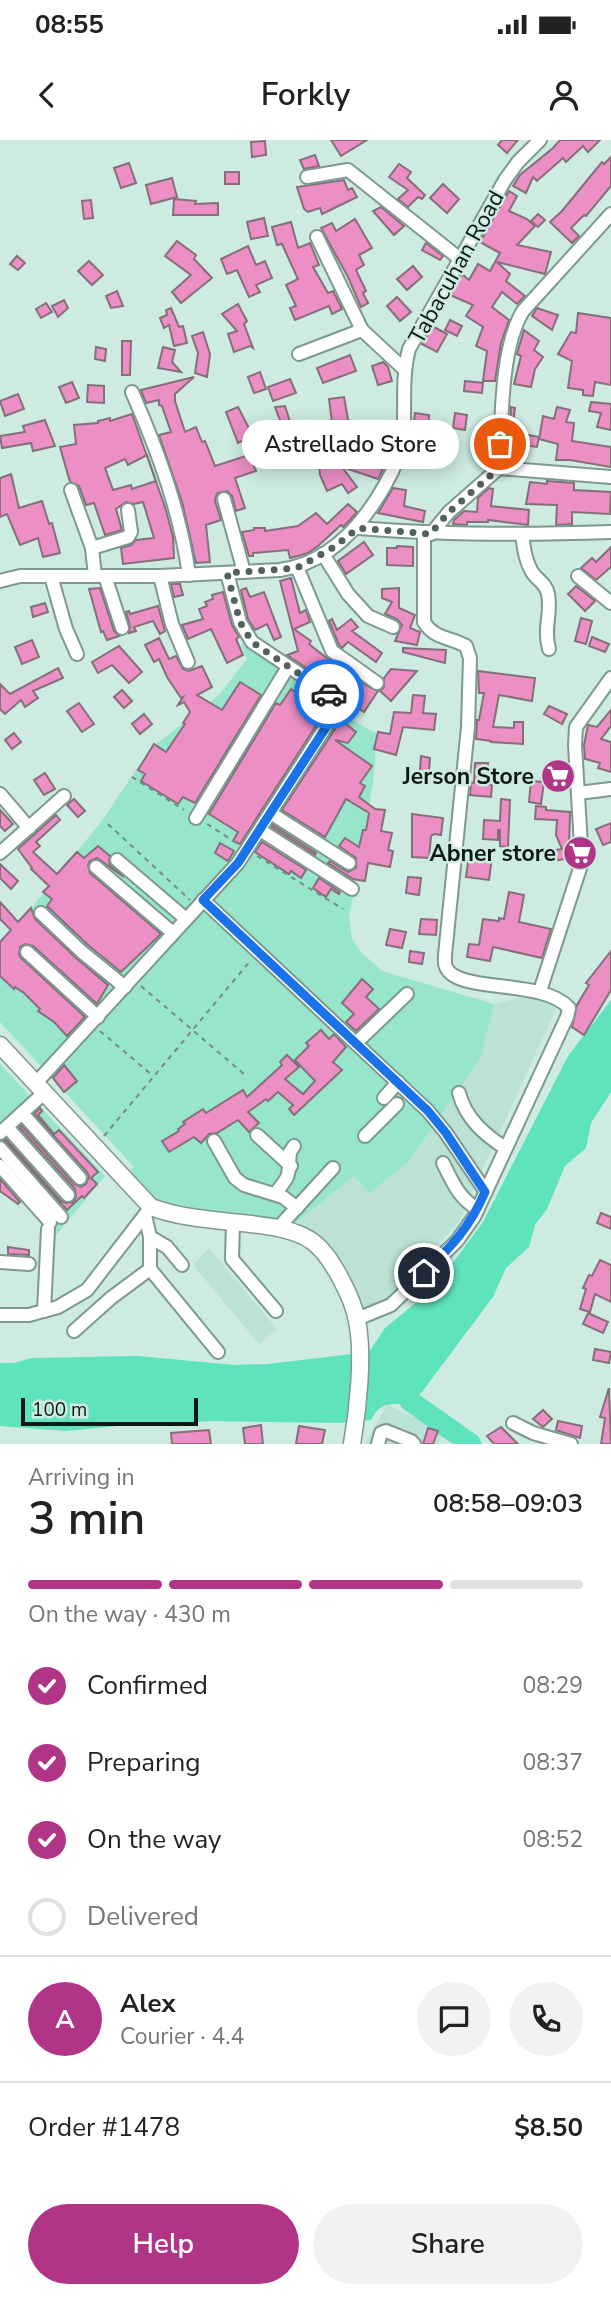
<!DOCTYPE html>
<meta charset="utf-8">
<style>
:root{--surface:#fff;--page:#f2f2f2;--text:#222;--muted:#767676;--line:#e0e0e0;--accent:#b13586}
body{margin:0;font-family:"Nunito Sans",sans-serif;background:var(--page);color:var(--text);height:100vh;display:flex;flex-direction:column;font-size:26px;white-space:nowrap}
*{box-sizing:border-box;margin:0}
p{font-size:23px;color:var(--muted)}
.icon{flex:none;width:38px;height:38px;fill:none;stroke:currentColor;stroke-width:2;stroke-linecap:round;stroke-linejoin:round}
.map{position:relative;height:1304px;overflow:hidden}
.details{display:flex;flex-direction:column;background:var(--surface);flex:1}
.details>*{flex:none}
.scale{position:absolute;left:21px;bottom:18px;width:177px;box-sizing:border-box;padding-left:7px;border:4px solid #0e1916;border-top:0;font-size:19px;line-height:24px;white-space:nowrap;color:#0e1916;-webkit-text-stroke:5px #cdebe0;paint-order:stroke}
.pin{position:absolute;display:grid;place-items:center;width:60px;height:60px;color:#fff;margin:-30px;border:4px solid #fff;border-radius:50%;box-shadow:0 2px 7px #0007}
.courier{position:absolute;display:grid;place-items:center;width:70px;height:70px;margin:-35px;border:5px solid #1a73e8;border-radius:50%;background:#fff;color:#222;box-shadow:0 2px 9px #0007}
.bubble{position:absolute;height:49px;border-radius:24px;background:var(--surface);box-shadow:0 4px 18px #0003;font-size:23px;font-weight:600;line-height:49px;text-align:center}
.headline em{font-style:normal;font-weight:600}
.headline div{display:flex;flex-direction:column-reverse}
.headline{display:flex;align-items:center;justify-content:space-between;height:119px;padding:0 28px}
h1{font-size:46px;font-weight:600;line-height:52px}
.bar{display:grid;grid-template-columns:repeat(4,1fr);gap:10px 7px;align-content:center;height:84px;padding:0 28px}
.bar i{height:9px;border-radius:5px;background:var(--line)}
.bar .current{background:var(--accent)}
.bar p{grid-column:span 4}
.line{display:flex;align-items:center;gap:18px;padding:0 28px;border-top:2px solid var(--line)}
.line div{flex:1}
.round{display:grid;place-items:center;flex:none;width:74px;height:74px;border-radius:37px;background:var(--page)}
ol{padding:0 28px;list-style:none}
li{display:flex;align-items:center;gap:21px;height:77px}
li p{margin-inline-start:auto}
li .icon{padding:7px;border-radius:50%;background:var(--accent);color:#fff;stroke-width:4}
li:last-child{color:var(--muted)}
li i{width:38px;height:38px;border:4px solid var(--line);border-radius:50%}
.action{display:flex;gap:14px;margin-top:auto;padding:14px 28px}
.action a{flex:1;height:80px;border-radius:42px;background:var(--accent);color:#fff;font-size:28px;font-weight:600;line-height:80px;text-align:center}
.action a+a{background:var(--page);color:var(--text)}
.status{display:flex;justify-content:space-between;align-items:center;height:49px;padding:0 35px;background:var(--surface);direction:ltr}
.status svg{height:19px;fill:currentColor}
header{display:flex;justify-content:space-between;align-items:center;height:91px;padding:0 28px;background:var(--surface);font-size:32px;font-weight:600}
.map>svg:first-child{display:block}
.built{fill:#bbe2d4}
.green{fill:#97e6cc}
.water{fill:#5fe3bd}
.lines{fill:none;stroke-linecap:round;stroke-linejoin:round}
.river{stroke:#5fe3bd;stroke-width:21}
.building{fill:#eb8fc4;stroke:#866f7b;stroke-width:2;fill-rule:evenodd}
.minor-casing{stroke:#7e998f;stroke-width:16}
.major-casing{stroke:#7e998f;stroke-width:19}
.path{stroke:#768c84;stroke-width:2;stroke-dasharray:5 5;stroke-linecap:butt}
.minor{stroke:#fff;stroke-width:12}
.major{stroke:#fff;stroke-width:16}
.done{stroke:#51625d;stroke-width:7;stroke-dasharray:0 12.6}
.route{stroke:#1a73e8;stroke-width:9}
.labels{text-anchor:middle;stroke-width:5;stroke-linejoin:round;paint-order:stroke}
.street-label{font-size:23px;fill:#0e1916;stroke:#cdebe0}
.poi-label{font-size:23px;font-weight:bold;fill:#0e1916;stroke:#cdebe0;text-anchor:end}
</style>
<div class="status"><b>08:55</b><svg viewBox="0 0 49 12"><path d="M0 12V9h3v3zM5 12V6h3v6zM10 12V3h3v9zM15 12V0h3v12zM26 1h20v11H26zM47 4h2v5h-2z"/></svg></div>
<header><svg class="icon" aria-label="back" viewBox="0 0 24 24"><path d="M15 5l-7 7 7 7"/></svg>Forkly<svg class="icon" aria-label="person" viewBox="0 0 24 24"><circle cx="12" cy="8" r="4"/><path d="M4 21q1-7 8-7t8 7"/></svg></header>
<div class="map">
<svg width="611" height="1304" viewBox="0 0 611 1304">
<rect width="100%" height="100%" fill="#cdebe0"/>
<g class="built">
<path d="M538,854L557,867L458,1083L380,1166L363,1167L352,1139L341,1119L321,1097L292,1086L354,1036L409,1021L480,919L494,864Z"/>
<path d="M209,1108L277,1189L259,1204L193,1125Z"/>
<path d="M387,1265L444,1291L438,1304H365Z"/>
</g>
<g class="green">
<path d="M252,497L339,566L342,574L377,594L373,643L349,778L352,799L361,812L382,831L494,864L480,919L409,1021L370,1053L354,1036L292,1086L159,1068L128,1032L134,1027L0,882V807L101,682L151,608L218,556L247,519L241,505Z"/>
<path d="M0,924L105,1036L57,1094L0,1031Z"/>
</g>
<path class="water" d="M611,860V952L591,983L586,1008L565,1026L547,1069L535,1085L529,1107L506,1128L493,1157L422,1252L407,1264C390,1263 379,1263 371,1280L339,1283L212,1281L118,1286L66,1291L0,1286V1223H14L32,1218L138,1216L235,1225L268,1224L369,1212L385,1188L435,1147L483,1082L568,916Z"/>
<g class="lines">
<path class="river" d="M403,1234L410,1261L471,1304"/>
</g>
<g class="building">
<path d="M331,0H367L341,16Z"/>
<path d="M502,0H518L507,13L498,5Z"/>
<path d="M560,0H600L588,12L583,6L566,22L563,18L537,41L533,37L526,53L513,46L520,35L553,8Z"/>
<path d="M265,1L266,15L252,17L251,2Z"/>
<path d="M315,15L319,26L304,29L300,20Z"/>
<path d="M611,17V46L586,76L584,75L571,88L579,96L572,103L550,82L562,71L602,22L604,24Z"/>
<path d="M129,23L136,43L121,48L114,28Z"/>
<path d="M399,24L411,32L407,38L425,55L422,59L418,57L408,67L398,59L408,50L389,37Z"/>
<rect x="225" y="32" width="14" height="12"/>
<path d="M172,38L177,57L151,64L146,45Z"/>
<path d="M344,40L348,50L352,48L357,57L322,74L320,68L308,72L304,69L297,47Z"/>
<path d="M443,44L459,59L447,73L430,58Z"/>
<path d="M509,51L517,56L509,71L527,79L535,86L517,105L551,112L545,134L497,122L510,134L506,141L525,156L517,164L502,152L492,167L509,180L501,203L495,241H483L487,211L476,206L483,187L466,176L473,165L450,155L462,134L469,140L478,124L490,131L500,113L480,102Z"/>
<path d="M174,59L196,61L195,64L218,63V75H173Z"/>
<path d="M91,60L93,78L84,79L82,61Z"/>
<path d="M381,67L404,86L394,95L373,71Z"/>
<path d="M538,74L545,80L538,87L531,81Z"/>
<path d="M264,78L268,96L251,99L247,82Z"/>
<path d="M355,79L372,108L359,115L364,125L356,130L366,151L363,153L368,163L361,167L348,137L321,88L332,83L336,91Z"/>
<path d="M291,82L298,108L310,103L319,125L313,127L328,153L333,151L342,169L332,174L329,166L295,180L290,168L296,166L286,145L298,139L282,104L277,105L272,87Z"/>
<path d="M177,101L196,115L194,119L212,138L181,163L172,152L191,135L165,116Z"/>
<path d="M426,103L443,116L440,120L422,110Z"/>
<path d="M248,106L256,125L265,121L272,138L256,145L260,152L249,157L237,130L227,134L221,119Z"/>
<path d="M17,116L25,123L18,130L10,124Z"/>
<path d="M89,121L103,135L92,145L78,131Z"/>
<path d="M413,126L422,137L407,150L397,139Z"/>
<path d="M117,151L123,166L111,168L106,156Z"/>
<path d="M397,157L411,172L400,181L387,166Z"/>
<path d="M64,160L68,168L58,177L52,166Z"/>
<path d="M46,163L52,172L41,178L36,169Z"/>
<path d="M238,164L247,181L244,184L253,208L250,206L234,212L228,194L237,191L222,174Z"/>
<path d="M171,168L179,187L183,186L187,203L174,206L169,185L164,188L160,178L167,175L166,170Z"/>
<path d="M537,168L558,175L552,190L532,176Z"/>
<path d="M578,173L611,178V245L595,242L593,256L583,255V250L568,248L572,221L558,214L571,192L576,193Z"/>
<path d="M450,180L462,186L457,196L445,190Z"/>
<path d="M432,186L447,194L437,212L422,204Z"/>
<path d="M524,190L539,201L534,210L543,217L535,229L531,247L514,244L521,216L517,214Z"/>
<path d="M203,192L210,214L207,237L195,233L198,213L192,196Z"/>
<path d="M122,201H131L130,235H122Z"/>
<path d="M96,207L106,209L105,221L95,219Z"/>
<path d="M163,207L175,210L172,222L181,232L158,228Z"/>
<path d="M350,215L356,231L323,243L317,228Z"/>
<path d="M383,222L388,227L392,241L378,245L372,226Z"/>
<path d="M260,232L266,249L254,253L248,237Z"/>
<path d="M194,237L175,254V261L185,292L196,287L202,302L205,301L215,326L249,315L256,331L235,338L245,368L236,371L232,356L227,351L217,353L215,361L221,380L206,385L210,422L196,423L182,362L159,295L171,292L162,266L159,265V260L146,263L141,250Z"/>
<path d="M290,239L296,253L273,261L268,247Z"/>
<path d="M465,241L483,243L482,253L464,251Z"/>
<path d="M72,242L79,258L66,263L59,247Z"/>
<path d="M88,245L104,246V263L87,262Z"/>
<path d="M18,254L24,269L5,276L0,261Z"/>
<path d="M344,257L349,285L356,283L363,301L383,312L376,327L383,329L378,339L342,327L357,347L348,353L342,344L327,351L320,335L318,314H337L329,293L333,291L329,259Z"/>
<path d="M591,262L611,264V290L597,287L601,273L589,271Z"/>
<path d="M285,266L294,295L295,311L283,312L278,284L281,283L275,267Z"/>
<path d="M238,267L253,296L238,303L226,272Z"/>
<path d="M511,267L515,268L512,292L539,297L537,307L509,303Z"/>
<path d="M557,267L570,270L566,282L574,283L572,301L611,307V327L570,320H556L558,304L539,299L543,276L554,279Z"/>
<path d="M415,273L429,275L428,294L455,296L454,306L429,305L427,319L416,317L419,298H412Z"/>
<path d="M455,273L467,275L465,290L453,288Z"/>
<path d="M132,274L165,367L173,397L174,418L123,424L121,408L131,405L136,400L154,398L143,362L134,364L126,362L116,369L122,390L105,395L94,363L86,365L79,346L70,342L60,307L76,304L74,285L98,283V281L110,278V281ZM147,315L156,341L132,349L131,345L113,350L105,328L125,319L128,325Z"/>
<path d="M45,280L55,306L33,311L31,303L2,308L0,296L25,292L23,286Z"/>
<path d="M481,285L492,287V301L487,314L475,311Z"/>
<path d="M11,334L19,368L42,361L49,384L52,383L60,413L43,417L38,398L20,405L7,374L0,377V338Z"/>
<path d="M547,341L574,343V350L611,352L610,374L572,372V384L556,385L557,365L526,364L530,342L547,344Z"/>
<path d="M393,348L406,350L404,366L425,371L423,382L378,373Z"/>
<path d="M489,348L493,349L491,366L529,370L528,385L488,380V382H467V385L453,384L454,380L464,371L477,372L478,358Z"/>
<path d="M348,364L357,372L350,380L343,387L341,385L318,406L308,413L290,418L288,410L253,413V416H249L242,392L254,390V388H265V391L298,386L316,373L327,384Z"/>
<path d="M364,402L373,415L346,434L338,421Z"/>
<path d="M397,406L413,407V426L387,425V408H397Z"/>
<path d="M611,407V427L596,440L581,428L592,418L596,422Z"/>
<path d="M291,438L300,473L306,470L310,482L294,489L311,501L309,504L333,523L320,537L287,515L298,511L280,441Z"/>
<path d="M171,444H180L183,455L174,457Z"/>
<path d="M576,446L595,461L585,471L568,454Z"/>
<path d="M100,448L114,491L119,496L107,500L103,491L101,492L89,449Z"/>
<path d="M246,448L250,457L264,452L281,497L274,500L267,484L255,490L248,479L241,450Z"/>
<path d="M399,448V468L415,475L410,488L420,492L417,505L395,501L402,485L397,479L385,474L392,462L382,458V449Z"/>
<path d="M223,452L232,485L239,497L236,499L243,515L227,523L211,489L188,499L182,485L203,479L199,469L207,466L205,462L213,459L212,455Z"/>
<path d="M45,463L48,472L33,477L31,467Z"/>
<path d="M158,466L165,491L160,494L153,481L134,487L136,491L129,493L130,486L126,472L129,471L130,474Z"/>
<path d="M581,478L592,481L586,504L575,501Z"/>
<path d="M332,479L337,490L351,479L358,487L352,491L382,513L376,522L348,502L342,508L339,505L329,481Z"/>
<path d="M592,497L609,504L605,512L589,506Z"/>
<path d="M159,498L169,519L176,516L183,529L189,531L202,526L212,547L197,555L222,570L240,542L261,555L195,663L183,657L178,664L141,641L145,634L138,630L154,604L166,612L185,584L183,583L190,572L184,562L178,565L183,557L181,558L167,537L159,519L154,522L145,505Z"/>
<path d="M32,500L39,517L22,524L15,507Z"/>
<path d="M119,506L142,532L129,543L112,525L98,533L92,522Z"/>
<path d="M403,508L446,510L445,523L403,512Z"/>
<path d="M58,528L63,538L33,551L38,558L25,567L21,560L5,574L0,569V544L10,554Z"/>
<path d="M391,529L417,531L391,561L380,551L384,547V538Z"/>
<path d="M478,531L535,538L532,561L499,555L493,587L514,588V582H523V604L491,602V601L476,599L477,580H479L484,553H479Z"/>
<path d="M362,543L378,551L364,572L344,558L355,544L359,547Z"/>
<path d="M291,549L307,559L301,569L319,581L240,704L233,701L238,692L209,674L276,563L280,565Z"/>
<path d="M122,550L132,561L124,568L114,557Z"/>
<path d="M413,555L425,556L423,573L436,574L434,590L403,587L396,615L374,609L378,592L390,594L394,572L411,573Z"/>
<path d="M79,563L94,584L82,592L67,571Z"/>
<path d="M549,566L567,574L562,584L544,574Z"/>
<path d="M611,570V586L601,599L611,602V632L598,628L600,623L585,619L584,605L588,585L597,587Z"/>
<path d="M144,574L152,584L140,594L132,584Z"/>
<path d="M341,580L356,592L348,603L335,600L372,626L360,643L365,646L359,657L375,669L385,670L381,691L392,693L388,710L393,711L390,727L368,723L365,741L353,739L328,723L330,721L348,732L356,728V718L339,706L345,698L359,707L363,690H366L369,673L346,659L325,697L282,670Z"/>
<path d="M14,593L21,602L12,609L5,600Z"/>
<path d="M421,616L430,618L428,643L419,642Z"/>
<path d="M475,623H488L487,644L492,645L491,657L470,655L471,642L474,643Z"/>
<path d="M45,633L55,649L44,655L34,640Z"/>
<path d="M531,641L544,642L541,664L529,662Z"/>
<path d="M74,659L85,671L78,677L67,665Z"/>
<path d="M501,659L510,660L508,707L500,706V690H498V700L483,699L484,680L500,681Z"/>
<path d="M536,666L546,667V670L570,672L569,707H572L573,718L568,719V724L566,719L551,721L549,711L562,709L556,695L557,680L535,679Z"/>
<path d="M0,670L13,684L5,691L0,686Z"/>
<path d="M412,674L443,678L441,695L434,694L431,696L429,718L412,717Z"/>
<path d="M56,675L60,680L36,702L40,706L33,712L57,734L77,712L84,718L98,706L110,716L109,722L111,726L124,737L97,718L90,721L88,725L90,733L161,794L121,832L88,805L47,766L52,759L43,752L49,746L31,729L32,728L18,709Z"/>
<path d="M611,683V702L603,705L596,689Z"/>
<path d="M273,685L316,713L315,715L272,687Z"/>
<path d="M262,702L306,730L301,738L291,731L289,734L255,712Z"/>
<path d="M220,703L234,711L228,721L215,713Z"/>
<path d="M469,715L492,717L489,740L466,737Z"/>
<path d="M0,724L18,741L11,749L0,738Z"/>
<path d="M408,737L421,738L419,755L406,753Z"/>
<path d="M319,738L340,752L339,754L331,749L326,757L313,748Z"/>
<path d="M509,752L524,755L519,782L551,789L542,818L493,807L490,821L467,817L469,804L479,805L483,779L499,781V778L504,779Z"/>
<path d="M0,762L18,782L31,768L35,779L76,818L108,845L97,864L33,806L25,804L20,807L19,814L21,818L85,877L67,896L54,882L38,871L40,869L24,853L15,847L14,849L0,836V802L11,790L0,779Z"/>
<path d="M421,779L437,780L436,795L419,794Z"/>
<path d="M390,789L406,792L402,808L386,805Z"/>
<path d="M410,811L424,813L422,824L409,822Z"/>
<path d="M611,811V850L584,895L572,887L577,865L589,845L586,843Z"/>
<path d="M362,839L373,849L366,857L379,869L356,891L346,882L354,874L342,863Z"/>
<path d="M321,890L329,899L334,894L346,907L333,922L342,930L294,975L289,969L293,965L278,952L268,961L266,959L248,972L259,983L249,992L238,980L217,993L209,994L201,1003L194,997L169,1012L162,1001L179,991L178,989L185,984L183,982L203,969L206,973L243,950L247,957L282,925L280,922L287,915L299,927L285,939L303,954L315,941L295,920L309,906L306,903Z"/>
<path d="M64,925L77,941L64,952L53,938Z"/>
<path d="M40,968L42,971L38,975L54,994L59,990L98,1032L91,1038L97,1044L84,1058L82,1056L67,1070L4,1000L6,999L61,1061L66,1063L73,1062L76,1057L75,1049L19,987L21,985L74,1044L81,1047L86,1044L89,1037L87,1032L34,974Z"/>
<path d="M0,1039L20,1062L18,1064L0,1051Z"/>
<path d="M601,1073L611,1077V1089L597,1083Z"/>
<path d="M8,1107L29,1110V1115L8,1114Z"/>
<path d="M600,1120L611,1125V1162L595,1154L590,1172L580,1169L586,1149L583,1148L589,1135L592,1136Z"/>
<path d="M588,1173L608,1182L603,1193L583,1184Z"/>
<path d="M595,1209L611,1212L609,1223L593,1220Z"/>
<path d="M609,1248L611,1304H601L605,1278L600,1277Z"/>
<path d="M543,1270L552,1279L543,1287L533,1279Z"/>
<path d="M558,1281L582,1286L580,1298L556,1290Z"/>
<path d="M261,1285L263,1304H245L243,1288Z"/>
<path d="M299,1286L325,1290L322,1304H296Z"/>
<path d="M501,1287L518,1304H494L487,1296Z"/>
<path d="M428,1288L438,1291L433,1304H423Z"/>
<path d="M209,1290L211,1304H172L171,1293Z"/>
</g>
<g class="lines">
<g class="minor-casing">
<g id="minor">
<path d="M307,37L348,30L460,119"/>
<path d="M317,97L362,190L404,229"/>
<path d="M299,214L362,190"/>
<path d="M132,252C158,311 180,371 189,435"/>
<path d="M499,328L611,337"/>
<path d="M71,350L92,408"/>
<path d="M224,359L244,432"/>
<path d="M358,388C442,395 526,395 611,392"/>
<path d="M431,394L449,372L499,328C502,283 500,208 523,171L611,74"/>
<path d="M522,395C524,408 525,420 532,432C537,440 546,443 548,454C552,474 543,487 549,509"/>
<path d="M323,414L348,454L368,476L393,487"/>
<path d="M297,427L332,511L377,543"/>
<path d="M51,436L66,489L77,514"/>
<path d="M95,436L92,408L128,397L131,392L128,370"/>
<path d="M105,436L122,488"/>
<path d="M160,436L172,484L188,522"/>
<path d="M578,436L611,463"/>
<path d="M0,441L20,436H160L280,430C329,423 362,386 385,345C393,331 400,316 403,300C406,269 401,239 409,209L505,40L518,22L540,0"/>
<path d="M578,653L611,649"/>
<path d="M0,654L29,688"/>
<path d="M272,674L349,723"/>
<path d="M196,678L288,527"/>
<path d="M260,690L352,749"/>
<path d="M0,713L64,656"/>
<path d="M117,720L186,779"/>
<path d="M96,727L173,793"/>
<path d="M203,760L428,971L446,993L486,1052"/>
<path d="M41,773L82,812L125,847"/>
<path d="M27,812L98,877"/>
<path d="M540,851L582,722L575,605L576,587L611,538"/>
<path d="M356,903L407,854"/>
<path d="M35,944L238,723L334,574L336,566L331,555L252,502L240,482L227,433"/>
<path d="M459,953C466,979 484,994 505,1008"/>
<path d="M384,958L398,942"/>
<path d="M22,973L80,1038"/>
<path d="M7,987L68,1055"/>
<path d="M0,993L44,953"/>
<path d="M257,995L291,1026"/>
<path d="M365,996L397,964"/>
<path d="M214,1001L235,1038L244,1045L283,1057L297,1068"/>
<path d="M0,1008L61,1077"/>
<path d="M443,1023C452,1041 459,1059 478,1069"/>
<path d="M0,1026L50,1082"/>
<path d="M275,1054C293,1031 287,1038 290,1012L294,1006"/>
<path d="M233,1082L232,1119L276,1171"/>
<path d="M278,1088L333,1028"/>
<path d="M150,1097L167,1107L182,1125"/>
<path d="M0,1122L29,1124"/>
<path d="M150,1129L218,1212"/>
<path d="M44,1171L48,1089"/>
<path d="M0,1175H29L58,1167L87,1150L151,1067"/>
<path d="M357,1179L391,1165L457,1101L474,1077L567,877L569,868C543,838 457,854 446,827C444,823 445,819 445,815L468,587L470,518L466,506C450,497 434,499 424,482V393"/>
<path d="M74,1191L111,1158L150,1129V1097L145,1075"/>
<path d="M513,1283L533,1293L571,1304"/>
<path d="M378,1304L381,1293L386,1291L411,1301L414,1304"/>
</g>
</g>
<g class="major-casing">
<path id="major" d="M0,905L151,1067C191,1082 236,1080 278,1088C290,1091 303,1094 313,1102C331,1115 353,1158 357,1181C364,1214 358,1270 352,1304"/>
</g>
<g class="path">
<path d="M132,637L184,670"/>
<path d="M108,684L190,760"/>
<path d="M207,684L238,704"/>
<path d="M257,716L343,769"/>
<path d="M141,846L244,934"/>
<path d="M100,891L152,935"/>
<path d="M104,996L251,820"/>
</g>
<use href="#minor" class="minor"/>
<use href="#major" class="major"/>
</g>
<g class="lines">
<path class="done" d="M329,554L252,502L240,482L227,433L297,428L334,407L358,388L430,394L449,372L499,328L500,304"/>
<path class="route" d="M329,554L336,566L334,575L238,723L203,760L428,971L446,993L485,1052C470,1087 452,1106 424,1133"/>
</g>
<defs>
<g id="supermarket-disc" transform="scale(1.75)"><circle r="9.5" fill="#b13586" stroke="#cdebe0"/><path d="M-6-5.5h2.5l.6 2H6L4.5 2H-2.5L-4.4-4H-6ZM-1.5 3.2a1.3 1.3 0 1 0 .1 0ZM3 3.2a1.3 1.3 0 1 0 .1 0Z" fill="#fff"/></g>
</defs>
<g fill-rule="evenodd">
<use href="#supermarket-disc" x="558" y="636"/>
<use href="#supermarket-disc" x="580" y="713"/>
</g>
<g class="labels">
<g class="street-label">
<text transform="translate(456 127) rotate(-61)" y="8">Tabacuhan Road</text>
</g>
<g class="poi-label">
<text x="534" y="644">Jerson Store</text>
<text x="556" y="721">Abner store</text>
</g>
</g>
</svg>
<div class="scale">100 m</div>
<div class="pin" style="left:500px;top:304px;background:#ea580c"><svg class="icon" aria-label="bag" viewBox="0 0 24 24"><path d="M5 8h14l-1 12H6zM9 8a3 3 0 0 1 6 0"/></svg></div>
<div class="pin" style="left:424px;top:1133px;background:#1f2937"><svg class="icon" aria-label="home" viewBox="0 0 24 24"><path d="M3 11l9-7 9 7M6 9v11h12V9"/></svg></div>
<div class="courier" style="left:329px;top:554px"><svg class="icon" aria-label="car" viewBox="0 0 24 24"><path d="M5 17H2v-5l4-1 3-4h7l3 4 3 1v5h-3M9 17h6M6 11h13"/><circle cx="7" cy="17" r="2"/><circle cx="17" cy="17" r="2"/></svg></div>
<div class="bubble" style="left:242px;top:280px;width:217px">Astrellado Store</div>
</div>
<section class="details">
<div class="headline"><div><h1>3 min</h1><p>Arriving in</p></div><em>08:58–09:03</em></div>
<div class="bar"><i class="current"></i><i class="current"></i><i class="current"></i><i></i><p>On the way · 430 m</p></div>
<ol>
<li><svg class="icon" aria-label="check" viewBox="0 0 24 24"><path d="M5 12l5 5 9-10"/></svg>Confirmed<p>08:29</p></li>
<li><svg class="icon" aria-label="check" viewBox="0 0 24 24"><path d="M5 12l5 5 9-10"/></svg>Preparing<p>08:37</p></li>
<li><svg class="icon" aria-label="check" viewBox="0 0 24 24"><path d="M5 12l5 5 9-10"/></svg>On the way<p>08:52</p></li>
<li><i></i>Delivered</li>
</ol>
<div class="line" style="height:126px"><b class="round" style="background:var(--accent);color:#fff">A</b><div><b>Alex</b><p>Courier · 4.4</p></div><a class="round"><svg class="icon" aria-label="chat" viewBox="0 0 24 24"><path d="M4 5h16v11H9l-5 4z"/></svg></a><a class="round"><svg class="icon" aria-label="phone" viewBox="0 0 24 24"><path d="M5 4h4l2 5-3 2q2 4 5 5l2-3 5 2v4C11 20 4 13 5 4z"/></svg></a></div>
<div class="line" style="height:91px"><div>Order #1478</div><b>$8.50</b></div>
<div class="action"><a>Help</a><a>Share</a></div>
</section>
